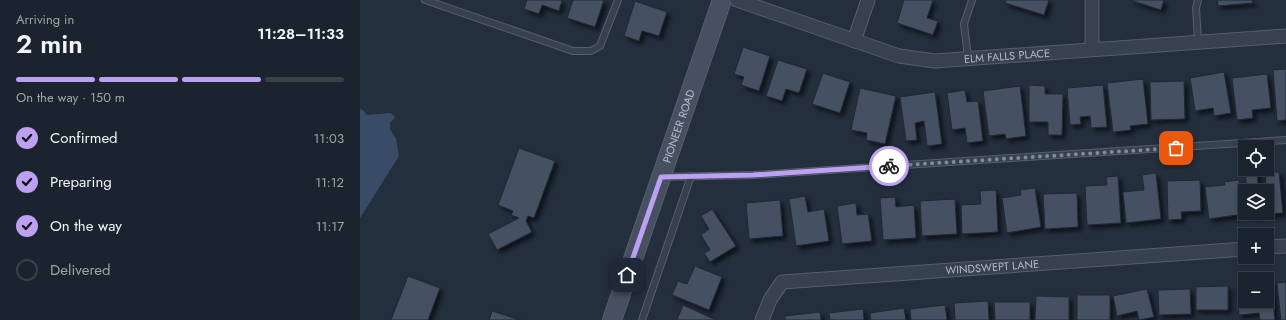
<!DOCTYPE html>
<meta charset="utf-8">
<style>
:root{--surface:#1b232e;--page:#282f3a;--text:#f1f3f6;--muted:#a0a4aa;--line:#39404a;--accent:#bca0f2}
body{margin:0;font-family:Jost,sans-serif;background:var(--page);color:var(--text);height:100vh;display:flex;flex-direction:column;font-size:15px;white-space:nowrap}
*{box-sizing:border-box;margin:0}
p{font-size:13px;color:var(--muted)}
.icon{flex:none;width:22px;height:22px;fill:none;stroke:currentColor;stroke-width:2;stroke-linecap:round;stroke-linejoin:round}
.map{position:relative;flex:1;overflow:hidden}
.side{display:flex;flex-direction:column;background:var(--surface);width:360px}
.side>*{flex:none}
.controls{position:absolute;left:878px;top:140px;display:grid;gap:8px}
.controls a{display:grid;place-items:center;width:36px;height:36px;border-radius:0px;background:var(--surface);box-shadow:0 2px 6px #0003,0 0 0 1px var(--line);font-size:20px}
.pin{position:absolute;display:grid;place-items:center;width:34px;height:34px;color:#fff;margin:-17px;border-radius:8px;box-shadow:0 2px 6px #0006}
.courier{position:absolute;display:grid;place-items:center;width:40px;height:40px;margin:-20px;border:3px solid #bca0f2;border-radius:50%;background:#fff;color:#222;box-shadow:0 1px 5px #0007}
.headline em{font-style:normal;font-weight:600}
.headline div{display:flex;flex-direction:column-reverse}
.headline{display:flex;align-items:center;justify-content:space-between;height:68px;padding:0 16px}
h1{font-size:26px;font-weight:600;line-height:30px}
.bar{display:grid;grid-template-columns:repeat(4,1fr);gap:6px 4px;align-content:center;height:48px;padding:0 16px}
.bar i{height:5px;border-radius:3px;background:var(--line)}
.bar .active{background:var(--accent)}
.bar p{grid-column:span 4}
ol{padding:0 16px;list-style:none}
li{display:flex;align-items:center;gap:12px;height:44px}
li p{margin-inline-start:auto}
li .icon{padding:4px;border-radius:50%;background:var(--accent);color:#111;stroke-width:4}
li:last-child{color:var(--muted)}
li i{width:22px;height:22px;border:2px solid var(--line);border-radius:50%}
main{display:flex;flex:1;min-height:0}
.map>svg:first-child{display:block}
.water{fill:#394c67}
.building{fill:#455162;stroke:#1f2835;filter:url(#shadow)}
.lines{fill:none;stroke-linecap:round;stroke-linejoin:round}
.lane-casing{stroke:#565f6c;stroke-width:8}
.street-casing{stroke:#565f6c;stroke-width:15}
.secondary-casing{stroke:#565f6c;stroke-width:20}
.lane{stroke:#38414e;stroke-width:6}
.street{stroke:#38414e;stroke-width:13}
.secondary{stroke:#465061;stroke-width:18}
.done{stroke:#828b98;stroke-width:4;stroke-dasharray:0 7.2}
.route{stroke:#bca0f2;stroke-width:5}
.labels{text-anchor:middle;stroke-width:3;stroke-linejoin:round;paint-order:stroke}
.street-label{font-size:11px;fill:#b4bcc9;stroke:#1d2633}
</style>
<main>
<section class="side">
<div class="headline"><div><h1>2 min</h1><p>Arriving in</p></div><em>11:28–11:33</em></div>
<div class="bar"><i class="active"></i><i class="active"></i><i class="active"></i><i></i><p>On the way · 150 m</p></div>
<ol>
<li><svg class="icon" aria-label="check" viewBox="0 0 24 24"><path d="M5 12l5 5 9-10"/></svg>Confirmed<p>11:03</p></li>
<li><svg class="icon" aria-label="check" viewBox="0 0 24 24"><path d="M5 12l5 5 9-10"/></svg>Preparing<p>11:12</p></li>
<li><svg class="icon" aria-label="check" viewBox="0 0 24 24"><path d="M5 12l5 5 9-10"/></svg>On the way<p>11:17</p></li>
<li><i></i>Delivered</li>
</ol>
</section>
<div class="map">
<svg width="926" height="320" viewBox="0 0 926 320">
<defs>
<filter id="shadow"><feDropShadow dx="3.5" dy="3.5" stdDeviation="2" flood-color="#0009"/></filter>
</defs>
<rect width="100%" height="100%" fill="#242f3e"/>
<path class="water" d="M0,109L3,110L7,115L30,113L35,117L30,123V129L36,139L39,156L0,218Z"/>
<g class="building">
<path d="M167,0H202L199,11L182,5L179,14L164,9Z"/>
<path d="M213,0H244L235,27L207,18Z"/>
<path d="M544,0H573L567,18L578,21L573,35L537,23Z"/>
<path d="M646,0H689L684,15L645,3Z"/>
<path d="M770,0H804L801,10Z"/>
<path d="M857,0H892L893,3L858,6Z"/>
<path d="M275,1L307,12L299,36L282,31L279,41L264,36Z"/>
<path d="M383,47L410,56L399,91L381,85L384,77L374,74Z"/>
<path d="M418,60L447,69L439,93L426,89L422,101L406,96Z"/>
<path d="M926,69V120L917,121L913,70Z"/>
<path d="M864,72L871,113L854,116L853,108L835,111L830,78Z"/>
<path d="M463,73L490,82L480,113L452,104Z"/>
<path d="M907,74L911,108L892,110L893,118L877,120L872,78Z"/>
<path d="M783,79L788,124L770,126L771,130L753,132L747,83Z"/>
<path d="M824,81L825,119L791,120L790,82Z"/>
<path d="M669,85L685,86V94H703L702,135H688V122H669Z"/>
<path d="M743,85L747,127L731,128L730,116L720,117L721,124L710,125L707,88Z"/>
<path d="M660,86L666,136L646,139L645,134L629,136L623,91Z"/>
<path d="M500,88L536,96L525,144L506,140L507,133L491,130Z"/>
<path d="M605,90L607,102L618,101L623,141L607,143L605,128L592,130L587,93Z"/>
<path d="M575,92L582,144L567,146L564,121L555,123L557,140L546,141L540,97Z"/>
<path d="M159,148L195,161L174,218L168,216L166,221L172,232L137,250L128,234L159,218L151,215L153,211L138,205Z"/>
<path d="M897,170L898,184H906L905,173L919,172L923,213L889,216V213H907V191H887L885,171Z"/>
<path d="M796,173L801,219L766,223L763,192L784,190L782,175Z"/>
<path d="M758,176L761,223L727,225L725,186L747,185L746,177Z"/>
<path d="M840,180L841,211L821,212L822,219L808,220L807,181Z"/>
<path d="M879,180L883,214L849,219L845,187L865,185L864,182Z"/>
<path d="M675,188L681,227L647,233L642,198L661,195L660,190Z"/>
<path d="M636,190L638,232L602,234L601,205L621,204L620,191Z"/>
<path d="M717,193L718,227L685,229L683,194Z"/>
<path d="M445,196L448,212L464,209L469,241L436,246L429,199Z"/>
<path d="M535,197L536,207L554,205L556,238L523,240L520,198Z"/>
<path d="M595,199L597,234L562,236L560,201Z"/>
<path d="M420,200L423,236L389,239L386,203Z"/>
<path d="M496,203L497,215L508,214L512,241L482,244L477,206Z"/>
<path d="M352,209L376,246L350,262L344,253L350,250L341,235L349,229L341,216Z"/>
<path d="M335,266L362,277L349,310L312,295L318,281L327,284Z"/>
<path d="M48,276L80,288L68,320H31Z"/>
<path d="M911,281L915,320H900L899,313L879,315L876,285L885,284V301H907V282Z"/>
<path d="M926,282V320H921L917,283Z"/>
<path d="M868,286V310H836V287Z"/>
<path d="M787,289L794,317L779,320L777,311L757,316L753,296Z"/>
<path d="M830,289L831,314L799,315L798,290Z"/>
<rect x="717" y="295" width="33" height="25"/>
<path d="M676,296L709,297V320H675Z"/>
<path d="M628,301L629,320H595L594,303Z"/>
<path d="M634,302H670V320H635Z"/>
<path d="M323,305L356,320H317Z"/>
<path d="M585,305L587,320H551L550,309Z"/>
<path d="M544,308L546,320H511L510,313Z"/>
<path d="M503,309L504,320H470L469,313Z"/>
<path d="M132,311L160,320H129Z"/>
<path d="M460,312L461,320H425V316Z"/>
</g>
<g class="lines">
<g class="lane-casing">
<g id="lane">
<path d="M65,0L213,51H231L240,46L258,0"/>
<path d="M838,0L836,8L838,42"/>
<path d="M608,58L604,24L612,0"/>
<path d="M302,177L393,175L926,140"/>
<path d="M282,320L331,176"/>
</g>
</g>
<g class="street-casing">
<g id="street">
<path id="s1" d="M377,0L539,56L575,61L926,36"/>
<path d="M732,0V49"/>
<path d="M494,41L508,0"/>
<path d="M907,247L926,246"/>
<path id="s2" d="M402,320L410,300L422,282L885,249"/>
</g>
</g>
<g class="secondary-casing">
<g id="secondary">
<path id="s3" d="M252,320L362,0"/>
</g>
</g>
<use href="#lane" class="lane"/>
<use href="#street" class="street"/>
<use href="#secondary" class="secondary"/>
</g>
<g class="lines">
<path class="done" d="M529,166L816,148"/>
<path class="route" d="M267,275L301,177L393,175L529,166"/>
</g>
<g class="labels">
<g class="street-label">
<text dy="4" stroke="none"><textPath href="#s1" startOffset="280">ELM FALLS PLACE</textPath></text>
<text dy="4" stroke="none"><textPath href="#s3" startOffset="205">PIONEER ROAD</textPath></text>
<text dy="4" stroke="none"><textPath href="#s2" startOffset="254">WINDSWEPT LANE</textPath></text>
</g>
</g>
</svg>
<div class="controls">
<a><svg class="icon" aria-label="locate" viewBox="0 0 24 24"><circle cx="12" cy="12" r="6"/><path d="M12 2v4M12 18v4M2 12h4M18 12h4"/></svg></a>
<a><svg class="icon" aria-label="layers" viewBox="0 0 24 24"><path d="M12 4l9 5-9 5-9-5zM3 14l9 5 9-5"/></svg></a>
<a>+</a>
<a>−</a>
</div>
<div class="pin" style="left:816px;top:148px;background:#ea580c"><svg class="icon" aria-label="bag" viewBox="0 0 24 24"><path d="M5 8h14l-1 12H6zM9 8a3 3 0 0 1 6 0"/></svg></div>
<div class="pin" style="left:267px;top:275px;background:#1f2937"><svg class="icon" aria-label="home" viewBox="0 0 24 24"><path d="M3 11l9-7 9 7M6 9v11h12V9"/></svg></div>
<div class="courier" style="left:529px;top:166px"><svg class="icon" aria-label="bike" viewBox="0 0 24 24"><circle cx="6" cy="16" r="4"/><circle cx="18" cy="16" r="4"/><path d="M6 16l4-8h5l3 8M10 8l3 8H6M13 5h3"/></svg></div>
</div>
</main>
